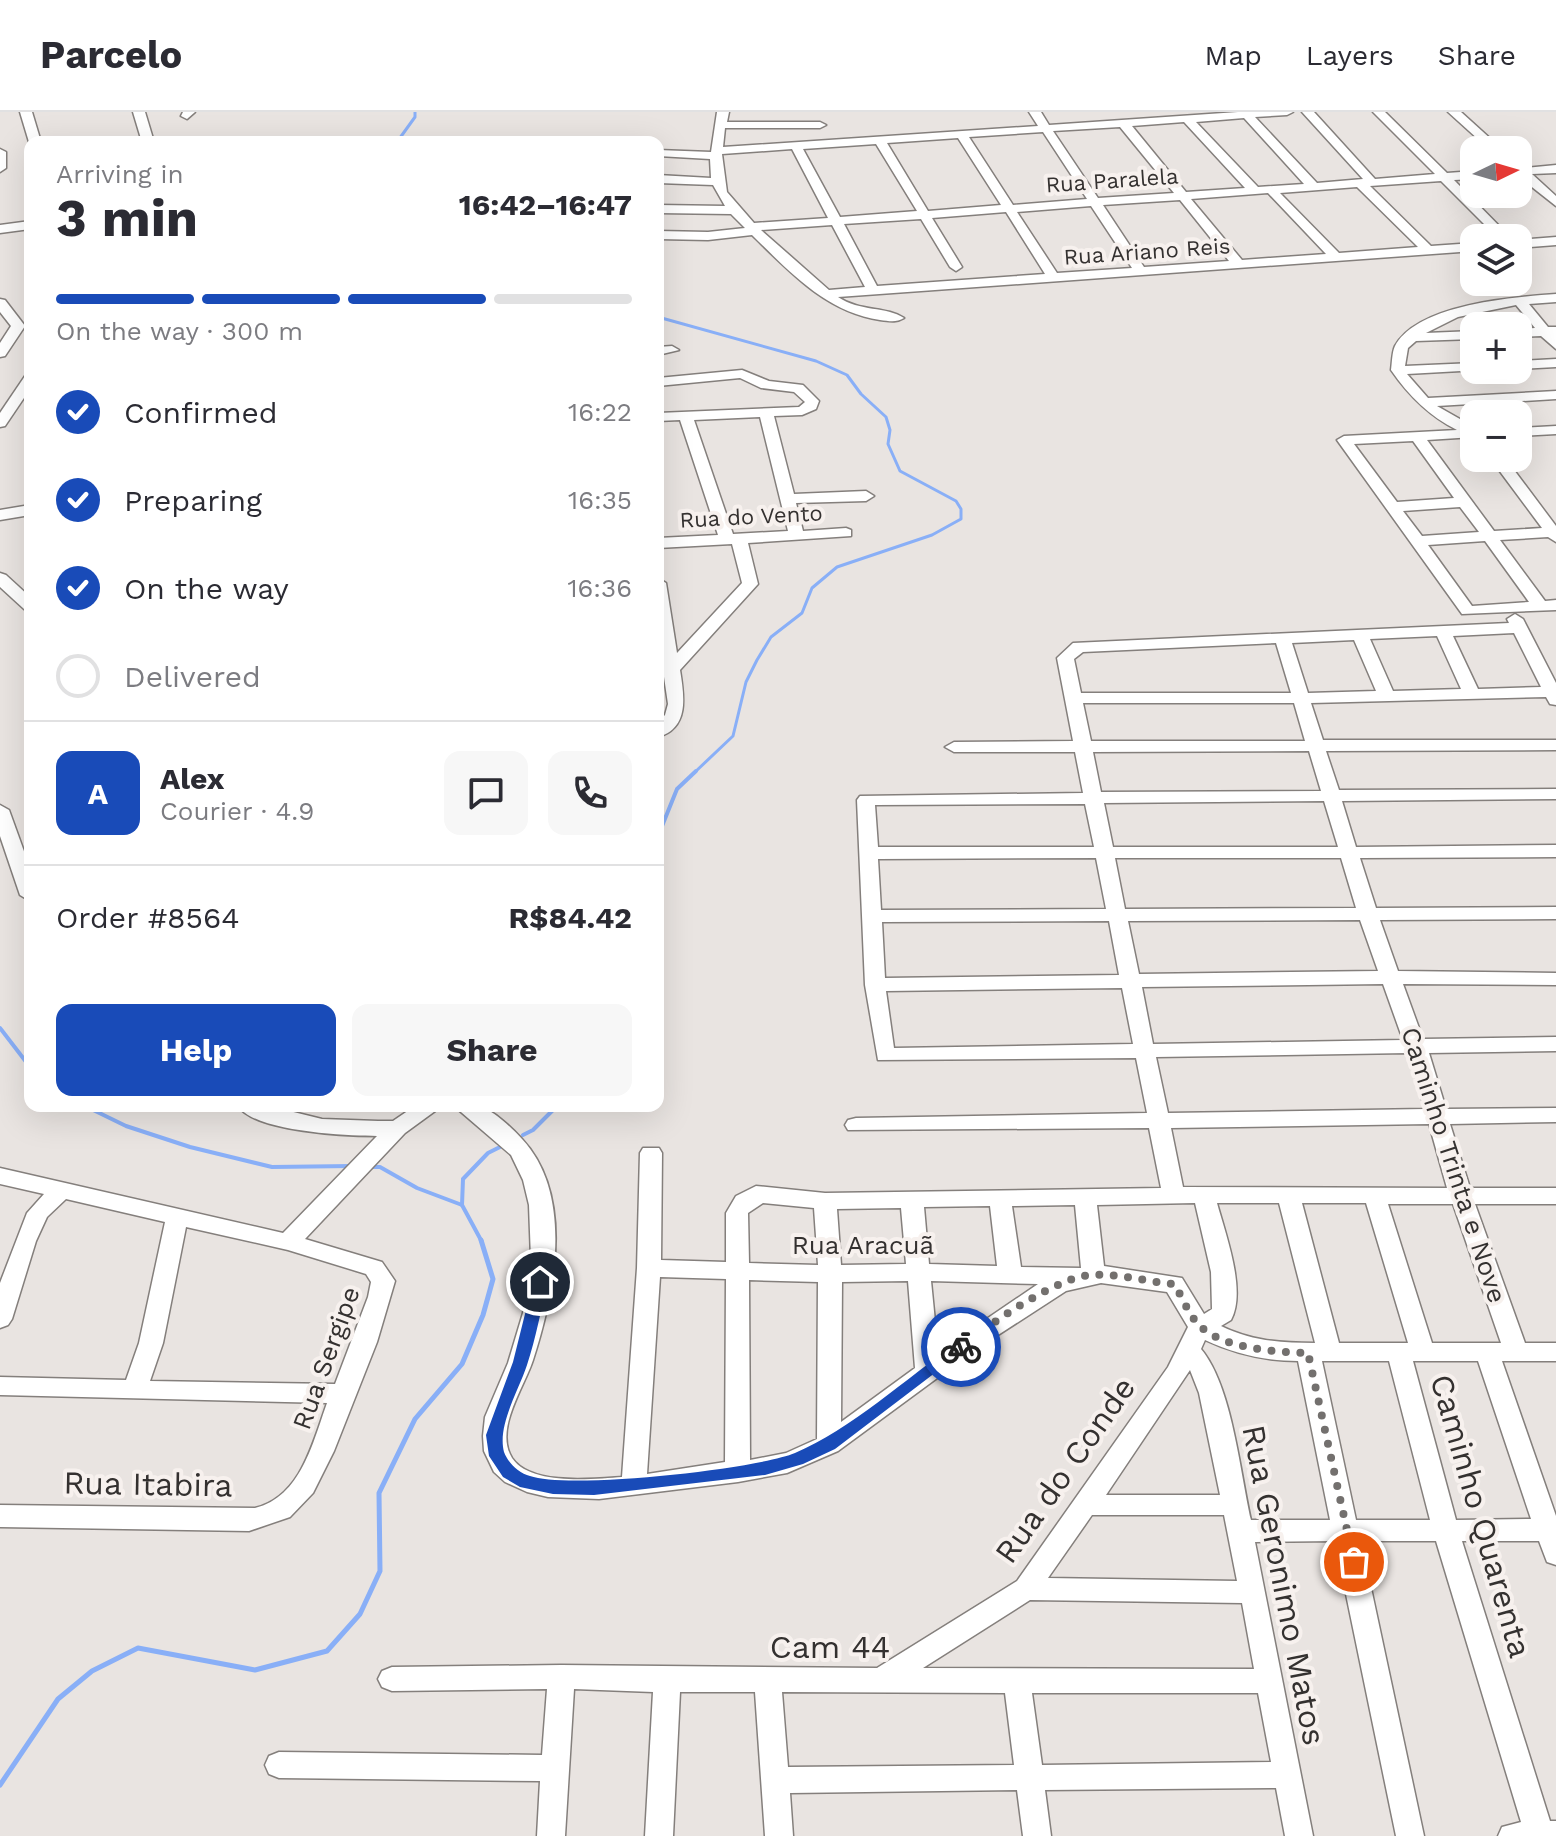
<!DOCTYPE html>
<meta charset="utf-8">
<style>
:root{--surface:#fff;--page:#f7f7f7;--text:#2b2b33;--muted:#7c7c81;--line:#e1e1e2;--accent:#194bb8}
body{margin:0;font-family:"Work Sans",sans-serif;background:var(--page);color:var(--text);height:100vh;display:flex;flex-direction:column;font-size:30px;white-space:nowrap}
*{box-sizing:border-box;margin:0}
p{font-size:26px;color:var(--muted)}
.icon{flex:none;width:44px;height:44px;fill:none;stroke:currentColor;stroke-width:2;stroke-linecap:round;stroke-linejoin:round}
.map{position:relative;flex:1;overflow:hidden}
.side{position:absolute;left:24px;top:24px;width:640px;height:976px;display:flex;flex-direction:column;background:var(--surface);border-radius:16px;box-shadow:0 8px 32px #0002}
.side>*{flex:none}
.needle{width:52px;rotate:85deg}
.controls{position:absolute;left:1460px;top:24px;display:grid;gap:16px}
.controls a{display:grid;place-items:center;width:72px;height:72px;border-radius:16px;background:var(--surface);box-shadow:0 8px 32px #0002;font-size:40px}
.pin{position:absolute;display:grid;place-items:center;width:68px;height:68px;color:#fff;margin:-34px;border:4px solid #fff;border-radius:50%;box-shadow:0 2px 8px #0007}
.courier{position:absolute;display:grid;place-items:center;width:80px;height:80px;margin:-40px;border:6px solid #194bb8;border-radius:50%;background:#fff;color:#222;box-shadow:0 2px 10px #0007}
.head em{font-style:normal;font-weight:700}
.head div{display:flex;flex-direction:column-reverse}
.head{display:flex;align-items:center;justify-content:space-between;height:136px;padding:0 32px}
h1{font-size:52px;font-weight:700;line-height:60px}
.bar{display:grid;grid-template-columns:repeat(4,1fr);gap:12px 8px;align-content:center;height:96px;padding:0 32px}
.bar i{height:10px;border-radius:6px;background:var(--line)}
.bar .current{background:var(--accent)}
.bar p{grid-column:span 4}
.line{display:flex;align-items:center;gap:20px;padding:0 32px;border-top:2px solid var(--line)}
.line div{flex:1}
.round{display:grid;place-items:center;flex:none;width:84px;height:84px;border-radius:16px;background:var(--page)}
ol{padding:0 32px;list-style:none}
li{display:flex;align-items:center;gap:24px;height:88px}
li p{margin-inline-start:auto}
li .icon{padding:8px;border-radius:50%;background:var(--accent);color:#fff;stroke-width:4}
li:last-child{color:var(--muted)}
li i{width:44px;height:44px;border:4px solid var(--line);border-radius:50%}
.action{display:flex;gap:16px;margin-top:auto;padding:16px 32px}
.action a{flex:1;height:92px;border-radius:16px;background:var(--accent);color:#fff;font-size:32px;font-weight:700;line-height:92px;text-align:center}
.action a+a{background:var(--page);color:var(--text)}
header{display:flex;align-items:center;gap:48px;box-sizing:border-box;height:112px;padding:0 40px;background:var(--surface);border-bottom:2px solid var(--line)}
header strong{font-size:38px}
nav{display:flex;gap:44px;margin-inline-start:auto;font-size:28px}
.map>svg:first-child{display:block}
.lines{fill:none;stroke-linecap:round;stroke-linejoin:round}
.stream-far2{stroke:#89aff7;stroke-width:3}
.stream-far1{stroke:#89aff7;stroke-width:4}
.stream{stroke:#89aff7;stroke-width:5}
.minor-casing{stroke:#847f7c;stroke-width:3}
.minor{fill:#fff;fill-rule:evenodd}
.route{fill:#194bb8}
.done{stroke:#73706e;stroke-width:8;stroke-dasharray:0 14.4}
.labels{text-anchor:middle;stroke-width:8;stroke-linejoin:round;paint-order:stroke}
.far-street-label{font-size:22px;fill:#343130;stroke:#f7f1ee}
.street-label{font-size:26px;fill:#343130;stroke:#f7f1ee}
.near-street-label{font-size:32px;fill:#343130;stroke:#f7f1ee}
</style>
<header>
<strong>Parcelo</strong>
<nav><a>Map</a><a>Layers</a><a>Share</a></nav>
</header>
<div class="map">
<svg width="1556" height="1724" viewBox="0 0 1556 1724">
<rect width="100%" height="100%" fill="#e9e4e1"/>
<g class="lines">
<g class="stream-far2">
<path d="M397,30L415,5V0"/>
<path d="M658,205L816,249L847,263L861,282L886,305L890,318L888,332L900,359L956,389L961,397V407L932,423L837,455L812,476L802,501L771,525L757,548L746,570L733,624L694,661"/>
</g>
<g class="stream-far1">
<path d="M658,724L677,677L696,659"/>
<path d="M0,916L30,955"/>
<path d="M85,994L126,1014L190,1035L272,1055L352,1054"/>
<path d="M523,1023L533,1018L557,994"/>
<path d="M369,1055H380L417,1076L462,1093"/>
<path d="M482,1130L462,1093L463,1067L488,1041L500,1035"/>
</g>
<path class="stream" d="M0,1673L58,1587L92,1559L138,1536L255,1558L327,1539L360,1502L380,1459L379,1381L415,1307L462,1252L483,1203L493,1167L481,1128"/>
<g class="minor-casing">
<g id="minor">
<path d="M20,0H32L41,30H29Z"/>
<path d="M133,0H145L154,30H142Z"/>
<path d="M183,0H195L187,7L181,4Z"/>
<path d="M717,0H729L727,10H820L826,13L820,16H725L723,35L1038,14L1029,0H1041L1049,13L1238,0H1293L1287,3L1255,5L1317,71L1363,67L1302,0H1314L1375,67L1435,62L1373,0H1385L1447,61L1474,59V67L1454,68L1511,126H1498L1441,69L1370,74L1431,134L1474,131V139L838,185C860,200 886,194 904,206C896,211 889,209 880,208C826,200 790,160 752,123L708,128L658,127V119L708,120L745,116L731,102L658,101V93L725,94L713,73L658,71V63L711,66L710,47L658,44V38L711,40ZM1244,6L1304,72L1258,75L1196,10ZM1184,10L1245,76L1186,80L1132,14ZM1120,15L1174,81L1098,86L1053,19ZM1043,20L1087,87L1013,93L969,25ZM958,26L1001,93L928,99L887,31ZM876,32L917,99L840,105L803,37ZM792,37L828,106L754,111L727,80L722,42ZM1357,75L1418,135L1339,141L1280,81ZM1268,81L1326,142L1242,148L1191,87ZM1180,88L1229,149L1144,155L1103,93ZM1091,94L1132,156L1057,161L1017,100ZM1006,100L1045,162L877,174L844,112L921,107L950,155L956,159L962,155L932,106ZM832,113L865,175L829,178L761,118Z"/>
<path d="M1448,0H1461L1503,38H1490Z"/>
<path d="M0,37L6,40V56L0,60Z"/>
<path d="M1518,52L1525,56L1556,53V61L1532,62L1556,84V94L1518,64Z"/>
<path d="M30,109V117L0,121V113Z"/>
<path d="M1556,125V133L1518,136V128Z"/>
<path d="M1556,182V190L1529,192L1548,215H1556V237L1541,224L1518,225V217L1535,216L1516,193L1458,205L1426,221L1474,219V227L1416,229L1408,236L1405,254L1474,251V258H1479L1407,262L1428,286L1556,279V287L1437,294L1474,315V325L1427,328L1494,419L1542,416L1490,346H1505L1556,414V430L1548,425L1500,428L1545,489L1556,488V498L1462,502L1337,328L1344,324L1457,318C1429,304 1409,284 1391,258C1392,251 1392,240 1395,234C1418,192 1514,185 1556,182ZM1413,329L1454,386L1397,390L1354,332ZM1460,395L1479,420L1422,424L1403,399ZM1485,429L1529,490L1472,494L1428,433Z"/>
<path d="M0,187L5,188L25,214L5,244L0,245V231L11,214L0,200Z"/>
<path d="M658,235L672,234L679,238L658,243Z"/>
<path d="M1556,247V255L1518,257V249Z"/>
<path d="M742,258L769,269L803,273L819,289L816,297L802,303L774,304L794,382L866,379L874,384L866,389L796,391L803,419L846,416L851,418V424L748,431L758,472L680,558C684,583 690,616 658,625V610L665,603L668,592L658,524V466L666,471L677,541L742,471L732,432L658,436V426L718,423L680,308L658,309V301L799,295L805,290L794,280L761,276L740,266L658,274V266ZM760,305L788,419L733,422L694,308Z"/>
<path d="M30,263V277L5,314L0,315V301L25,264Z"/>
<path d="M1556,314V322L1518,324V316Z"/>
<path d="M30,393V403L0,408V398Z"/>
<path d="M0,461L6,463L30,485V499L24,497L0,475Z"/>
<path d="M1515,502L1523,507L1556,571V593L1550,592L1546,585L1311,591L1323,628H1556V638L1326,639L1339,678L1556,677V687L1342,689L1356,735L1556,733V745L1360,746L1376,796L1556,795V807L1380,808L1398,859L1556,861V873L1403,872L1423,927L1556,925V939L1429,941L1446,997L1556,996V1010L1450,1012L1470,1076H1556V1092H1475L1525,1231H1556V1249H1502L1556,1404V1453L1547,1450L1539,1429H1462L1550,1709H1556V1724H1498L1502,1715L1521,1710L1436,1429H1361L1424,1724H1396L1335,1429L1255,1430L1313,1724H1285L1276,1676L1045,1678L1051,1724H1023L1017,1678L790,1681L793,1724H765L755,1580H680L673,1724H645L653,1580L574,1577L565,1724H537L540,1669L279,1666L269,1662L265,1653L269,1644L279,1640L542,1643L547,1577L392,1579L382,1575L378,1567L382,1559L392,1555L561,1553L877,1556L1017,1469L1168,1255L1188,1215L1167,1180L1101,1171L1066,1179L978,1236L838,1339L787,1361L738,1370L599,1387L548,1385L527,1380L505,1370L494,1360L484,1339L483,1324L485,1305L508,1251L523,1201L531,1147L529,1093L523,1068L511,1043L454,994C462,994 472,992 479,994C493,998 512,1016 522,1027C575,1084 554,1183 533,1248C524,1276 494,1317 512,1346C531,1374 593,1367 622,1365L637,1156L640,1041L643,1036H659L662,1041L661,1148L726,1150V1101L736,1084L756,1074L825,1081L1161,1076L1149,1016L848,1018L845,1013L848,1008L856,1006L1147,1001L1136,946L878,948L865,873L857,688L860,684L1083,681L1075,640H954L945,635L954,630L1073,629L1057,546L1073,531L1509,511L1507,507ZM1514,521L1541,575L1478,577L1453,524ZM1437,524L1461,577L1393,579L1370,527ZM1354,528L1376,579L1308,581L1292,531ZM1276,531L1291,581H1081L1074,547L1083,540ZM1083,591H1294L1305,629H1091ZM1309,639L1321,679L1101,680L1093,640ZM1324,689L1338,735H1113L1104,691ZM1085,692L1094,735H878L875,693ZM1096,746L1106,797L881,798L878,747ZM1115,746H1341L1356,796L1125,797ZM1360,808L1378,859L1139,862L1128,809ZM1109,809L1119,863L885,866L882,810ZM1383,872L1403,928L1153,932L1142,875ZM1122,876L1133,932L894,936L886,879ZM1408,941L1425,997L1168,1001L1156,945ZM1429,1012L1447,1076L1183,1075L1171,1016ZM763,1091L814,1096L818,1153L749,1151L748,1101ZM1195,1091L1211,1160L1212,1197L1204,1202L1182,1166L1104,1154L1097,1093ZM1217,1091H1279L1315,1231C1281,1231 1252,1229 1221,1214L1231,1208C1247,1179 1225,1121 1217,1091ZM1302,1091H1366L1408,1231H1339ZM1388,1092H1453L1501,1231H1432ZM1075,1093L1081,1156L1021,1155L1012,1094ZM990,1094L997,1154L929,1152L924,1095ZM901,1096L906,1152L841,1153L837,1097ZM660,1165L726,1167L725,1350L647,1362ZM749,1168L818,1170L817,1327L786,1341L750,1348ZM908,1169L915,1256L841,1310L842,1170ZM931,1169L1038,1172L938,1240ZM1205,1228C1235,1242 1264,1249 1298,1249L1330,1408H1251C1240,1360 1232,1274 1201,1237ZM1322,1249H1389L1430,1408H1356ZM1413,1249H1478L1531,1407L1456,1408ZM1190,1258L1199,1281L1220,1383H1106ZM1092,1403H1224L1237,1469L1048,1466ZM1030,1488L1242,1491L1254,1557L923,1556ZM782,1580L1005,1581L1014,1653L788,1655ZM1032,1581H1258L1271,1650L1042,1653Z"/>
<path d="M0,693L9,698L30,756V789L20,783L0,724Z"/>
<path d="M238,994H269L322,1007L378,1009H393L415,994H442L405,1021L305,1127L382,1150L395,1169L377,1230L334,1339L313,1381L290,1405L249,1419L0,1415V1393L255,1396C301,1385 313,1330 327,1291L0,1283V1265L126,1268L139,1231L165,1110L66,1087L47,1105L36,1129L12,1207L8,1213L0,1216V1171L27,1101L44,1082L0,1072V1056L283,1121L377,1024C348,1024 255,1020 238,994ZM186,1115L288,1138L366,1162L371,1170L368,1185L335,1272L150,1269L163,1231Z"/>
</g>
</g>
<use href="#minor" class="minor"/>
</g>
<path class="route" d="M540,1164L548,1170C541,1197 536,1226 527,1253C519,1278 497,1313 504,1340C508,1351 519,1361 530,1364C568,1378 757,1357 795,1341C850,1318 907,1266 956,1231L961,1229L969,1235L835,1337L803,1352L765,1363L594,1383L553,1382L520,1375L503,1365L489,1344L486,1323L513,1250L533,1170Z"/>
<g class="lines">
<path class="done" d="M961,1235C988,1213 1058,1164 1092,1163C1118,1161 1147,1170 1174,1172C1182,1184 1189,1204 1200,1214C1223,1237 1278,1240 1308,1241L1354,1450"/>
</g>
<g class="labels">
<g class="far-street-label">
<text transform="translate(1112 68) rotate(-4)" y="8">Rua Paralela</text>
<text transform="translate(1147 139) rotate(-4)" y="8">Rua Ariano Reis</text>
<text transform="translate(751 404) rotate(-3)" y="8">Rua do Vento</text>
</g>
<g class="street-label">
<text transform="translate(1454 1053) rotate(72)" y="9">Caminho Trinta e Nove</text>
<text x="863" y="1142">Rua Aracuã</text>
<text transform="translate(326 1246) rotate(-70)" y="9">Rua Sergipe</text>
</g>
<g class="near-street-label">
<text transform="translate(1065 1358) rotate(-55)" y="11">Rua do Conde</text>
<text transform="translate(148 1372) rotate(1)" y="11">Rua Itabira</text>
<text transform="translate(1481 1404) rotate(74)" y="11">Caminho Quarenta</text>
<text transform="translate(1284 1473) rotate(79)" y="11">Rua Geronimo Matos</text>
<text x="830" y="1546">Cam 44</text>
</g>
</g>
</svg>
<div class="controls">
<a><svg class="needle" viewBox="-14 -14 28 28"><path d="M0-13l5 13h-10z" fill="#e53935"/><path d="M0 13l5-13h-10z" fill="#7c7c81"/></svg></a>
<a><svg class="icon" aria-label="layers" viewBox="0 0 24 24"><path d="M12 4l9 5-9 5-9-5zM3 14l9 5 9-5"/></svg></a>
<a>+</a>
<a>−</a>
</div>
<div class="pin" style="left:1354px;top:1450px;background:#ea580c"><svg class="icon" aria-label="bag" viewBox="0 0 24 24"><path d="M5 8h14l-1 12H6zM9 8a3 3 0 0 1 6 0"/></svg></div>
<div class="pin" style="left:540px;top:1170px;background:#1f2937"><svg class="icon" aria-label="home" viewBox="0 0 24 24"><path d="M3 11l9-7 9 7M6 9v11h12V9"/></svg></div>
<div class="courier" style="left:961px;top:1235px"><svg class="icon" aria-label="bike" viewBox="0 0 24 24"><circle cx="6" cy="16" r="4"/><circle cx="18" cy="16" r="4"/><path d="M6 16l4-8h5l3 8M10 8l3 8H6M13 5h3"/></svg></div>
<section class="side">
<div class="head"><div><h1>3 min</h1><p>Arriving in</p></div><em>16:42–16:47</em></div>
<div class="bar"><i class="current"></i><i class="current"></i><i class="current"></i><i></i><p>On the way · 300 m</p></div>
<ol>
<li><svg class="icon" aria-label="check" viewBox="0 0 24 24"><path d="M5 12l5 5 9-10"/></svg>Confirmed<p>16:22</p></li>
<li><svg class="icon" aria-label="check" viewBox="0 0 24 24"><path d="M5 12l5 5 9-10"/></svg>Preparing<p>16:35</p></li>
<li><svg class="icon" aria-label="check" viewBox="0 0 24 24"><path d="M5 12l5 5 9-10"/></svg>On the way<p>16:36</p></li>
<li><i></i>Delivered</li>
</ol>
<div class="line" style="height:144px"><b class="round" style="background:var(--accent);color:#fff">A</b><div><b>Alex</b><p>Courier · 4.9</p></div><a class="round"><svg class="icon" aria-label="chat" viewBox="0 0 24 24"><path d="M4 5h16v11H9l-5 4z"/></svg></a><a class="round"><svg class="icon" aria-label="phone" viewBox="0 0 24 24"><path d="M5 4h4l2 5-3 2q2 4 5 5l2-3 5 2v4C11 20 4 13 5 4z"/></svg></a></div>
<div class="line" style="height:104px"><div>Order #8564</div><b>R$84.42</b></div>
<div class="action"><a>Help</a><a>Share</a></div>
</section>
</div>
